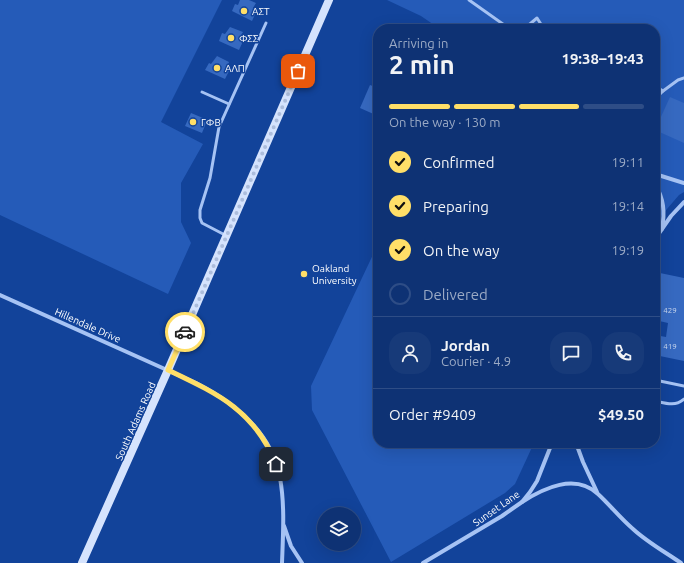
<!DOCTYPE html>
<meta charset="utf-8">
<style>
:root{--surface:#0e3274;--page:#173a79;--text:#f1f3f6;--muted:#9baac5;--line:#2e4d86;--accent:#ffdf68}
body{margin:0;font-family:Ubuntu,sans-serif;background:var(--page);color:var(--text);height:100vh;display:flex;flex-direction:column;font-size:15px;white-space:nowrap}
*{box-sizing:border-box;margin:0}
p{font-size:13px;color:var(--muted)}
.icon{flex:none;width:22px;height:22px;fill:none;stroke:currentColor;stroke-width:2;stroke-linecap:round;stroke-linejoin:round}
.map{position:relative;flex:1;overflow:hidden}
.sheet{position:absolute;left:373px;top:24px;width:287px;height:424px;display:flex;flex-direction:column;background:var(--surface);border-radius:16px;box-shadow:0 4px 16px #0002,0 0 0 1px var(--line)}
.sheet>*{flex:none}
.buttons{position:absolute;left:317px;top:507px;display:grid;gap:8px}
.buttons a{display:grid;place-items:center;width:44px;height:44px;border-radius:50%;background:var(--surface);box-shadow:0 4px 16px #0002,0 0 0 1px var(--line);font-size:20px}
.pin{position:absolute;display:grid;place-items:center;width:34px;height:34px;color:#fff;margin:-17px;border-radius:8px;box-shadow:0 2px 6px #0006}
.courier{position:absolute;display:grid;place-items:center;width:40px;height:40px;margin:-20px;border:3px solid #ffdf68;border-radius:50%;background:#fff;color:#222;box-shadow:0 1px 5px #0007}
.summary em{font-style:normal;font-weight:700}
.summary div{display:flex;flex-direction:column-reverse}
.summary{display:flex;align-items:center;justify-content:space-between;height:68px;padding:0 16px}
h1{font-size:26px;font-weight:700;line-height:30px}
.bar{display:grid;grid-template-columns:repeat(4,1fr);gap:6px 4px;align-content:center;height:48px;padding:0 16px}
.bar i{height:5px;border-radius:3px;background:var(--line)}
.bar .selected{background:var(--accent)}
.bar p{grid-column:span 4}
.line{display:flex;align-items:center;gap:10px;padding:0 16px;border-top:1px solid var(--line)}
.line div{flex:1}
.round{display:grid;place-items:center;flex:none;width:42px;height:42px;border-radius:16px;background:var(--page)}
ol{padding:0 16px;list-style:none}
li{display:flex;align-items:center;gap:12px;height:44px}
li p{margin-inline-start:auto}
li .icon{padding:4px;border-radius:50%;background:var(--accent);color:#111;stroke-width:4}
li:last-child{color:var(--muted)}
li i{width:22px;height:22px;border:2px solid var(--line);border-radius:50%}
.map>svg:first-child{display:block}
.green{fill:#255bb8}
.building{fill:#3669c0}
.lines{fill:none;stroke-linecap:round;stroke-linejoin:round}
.lane{stroke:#a6c3f4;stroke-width:3}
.street{stroke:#a6c3f4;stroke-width:4}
.secondary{stroke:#d5e3fd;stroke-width:8}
.done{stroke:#acbddc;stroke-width:4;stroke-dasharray:0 7.2}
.route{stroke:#ffdf68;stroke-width:5}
.poi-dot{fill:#ffdf68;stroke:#12439a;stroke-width:1.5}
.labels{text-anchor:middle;stroke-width:3;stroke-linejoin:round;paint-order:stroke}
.number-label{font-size:8px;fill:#cddaef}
.poi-label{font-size:10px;fill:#fff;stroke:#12439a;text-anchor:start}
.street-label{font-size:10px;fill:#fff;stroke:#12439a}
</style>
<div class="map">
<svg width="684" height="563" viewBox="0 0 684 563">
<rect width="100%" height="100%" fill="#12439a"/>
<g class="green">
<path d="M0,0H222L161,122L203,144L181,183V222L191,243L168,294L0,215Z"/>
<path d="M387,0H684V192L679,195L655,223V29H440L421,16Z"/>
<path d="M378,244V443H534L515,484L505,493L391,562L312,410L311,386Z"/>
</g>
<g class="building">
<path d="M240,0H249L256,3L253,8L257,10L252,21L232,11L235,4L238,5Z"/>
<path d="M230,27L243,32L240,37L244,39L239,50L219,41L222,33L225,34Z"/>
<path d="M217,56L229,62L227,67L230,69L225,79L205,70L209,63L211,64Z"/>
<path d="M370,85L378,88V116L360,108Z"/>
<path d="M670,97L684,103V143L655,130Z"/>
<path d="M191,113L203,118L202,121L206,123L202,133L185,126Z"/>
<path d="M660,273L684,278V361L655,355V335L666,337L668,323L655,320V299Z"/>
</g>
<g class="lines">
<g class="lane">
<path d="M469,0L510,29"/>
<path d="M524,29L537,18L544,29"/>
<path d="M655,86L663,91L678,80L684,78"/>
<path d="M202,92L229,104"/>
<path d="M655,99L663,91"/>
<path d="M225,235L202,223L200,218V210L210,178L219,127L266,23"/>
<path d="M655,380L684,386"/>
<path d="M655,401C665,403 675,407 684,399"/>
</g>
<g class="street">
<path d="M655,174L684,183"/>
<path d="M655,184C664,199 665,212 662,229"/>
<path d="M655,239L671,216L684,202"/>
<path d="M0,295L196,383C235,403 272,432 280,478C285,505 283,535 282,563"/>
<path d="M576,443L583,462L597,492"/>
<path d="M522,502C544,488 575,473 598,494C610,505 620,518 633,529C647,542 665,552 681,563"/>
<path d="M284,526L291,546L302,563"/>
<path d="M423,563L502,516L522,502L530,492L537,481L552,443"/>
</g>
<path class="secondary" d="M82,563L168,370L329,0"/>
</g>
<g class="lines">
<path class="done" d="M185,332L298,71"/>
<path class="route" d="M185,332L168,370C218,394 254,410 276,464"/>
</g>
<g class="poi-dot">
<circle cx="244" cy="11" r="4"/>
<circle cx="231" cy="38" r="4"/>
<circle cx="217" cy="68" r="4"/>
<circle cx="193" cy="122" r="4"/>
<circle cx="304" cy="274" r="4"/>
</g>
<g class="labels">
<g class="number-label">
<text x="670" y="313">429</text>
<text x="670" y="349">419</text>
</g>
<g class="poi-label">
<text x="252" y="15">AΣΤ</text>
<text x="239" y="42">ΦΣΣ</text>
<text x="225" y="72">AΛΠ</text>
<text x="201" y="126">ΓΦB</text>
<text x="312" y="272">Oakland<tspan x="312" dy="12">University</tspan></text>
</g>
<g class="street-label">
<text transform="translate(88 325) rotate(24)" y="4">Hillendale Drive</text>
<text transform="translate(135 421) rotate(-66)" y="4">South Adams Road</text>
<text transform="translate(496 508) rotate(-35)" y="4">Sunset Lane</text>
</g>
</g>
</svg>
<div class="buttons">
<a><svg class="icon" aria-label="layers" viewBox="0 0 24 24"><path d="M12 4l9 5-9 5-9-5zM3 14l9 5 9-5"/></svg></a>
</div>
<div class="pin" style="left:298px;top:71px;background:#ea580c"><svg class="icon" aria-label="bag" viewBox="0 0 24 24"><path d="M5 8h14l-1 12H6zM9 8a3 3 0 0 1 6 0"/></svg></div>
<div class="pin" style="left:276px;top:464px;background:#1f2937"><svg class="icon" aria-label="home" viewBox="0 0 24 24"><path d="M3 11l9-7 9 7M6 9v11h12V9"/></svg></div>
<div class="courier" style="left:185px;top:332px"><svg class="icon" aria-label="car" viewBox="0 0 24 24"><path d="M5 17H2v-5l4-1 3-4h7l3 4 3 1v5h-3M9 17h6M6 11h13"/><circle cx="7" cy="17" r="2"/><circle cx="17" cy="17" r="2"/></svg></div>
<section class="sheet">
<div class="summary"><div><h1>2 min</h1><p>Arriving in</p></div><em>19:38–19:43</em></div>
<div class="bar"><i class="selected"></i><i class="selected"></i><i class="selected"></i><i></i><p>On the way · 130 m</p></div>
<ol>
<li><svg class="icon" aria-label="check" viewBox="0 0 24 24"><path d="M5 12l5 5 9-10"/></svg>Confirmed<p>19:11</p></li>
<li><svg class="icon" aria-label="check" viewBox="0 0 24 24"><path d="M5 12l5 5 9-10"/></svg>Preparing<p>19:14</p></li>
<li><svg class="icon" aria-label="check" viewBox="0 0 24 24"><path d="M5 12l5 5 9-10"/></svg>On the way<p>19:19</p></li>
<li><i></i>Delivered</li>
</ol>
<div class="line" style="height:72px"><a class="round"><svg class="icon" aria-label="person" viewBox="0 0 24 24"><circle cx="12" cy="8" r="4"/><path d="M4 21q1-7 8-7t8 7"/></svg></a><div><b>Jordan</b><p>Courier · 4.9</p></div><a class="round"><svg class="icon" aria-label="chat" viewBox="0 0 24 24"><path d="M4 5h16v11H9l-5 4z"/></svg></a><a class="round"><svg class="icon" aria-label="phone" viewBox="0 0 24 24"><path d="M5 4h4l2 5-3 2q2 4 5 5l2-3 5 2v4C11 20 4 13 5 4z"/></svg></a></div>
<div class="line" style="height:52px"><div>Order #9409</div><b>$49.50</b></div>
</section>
</div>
